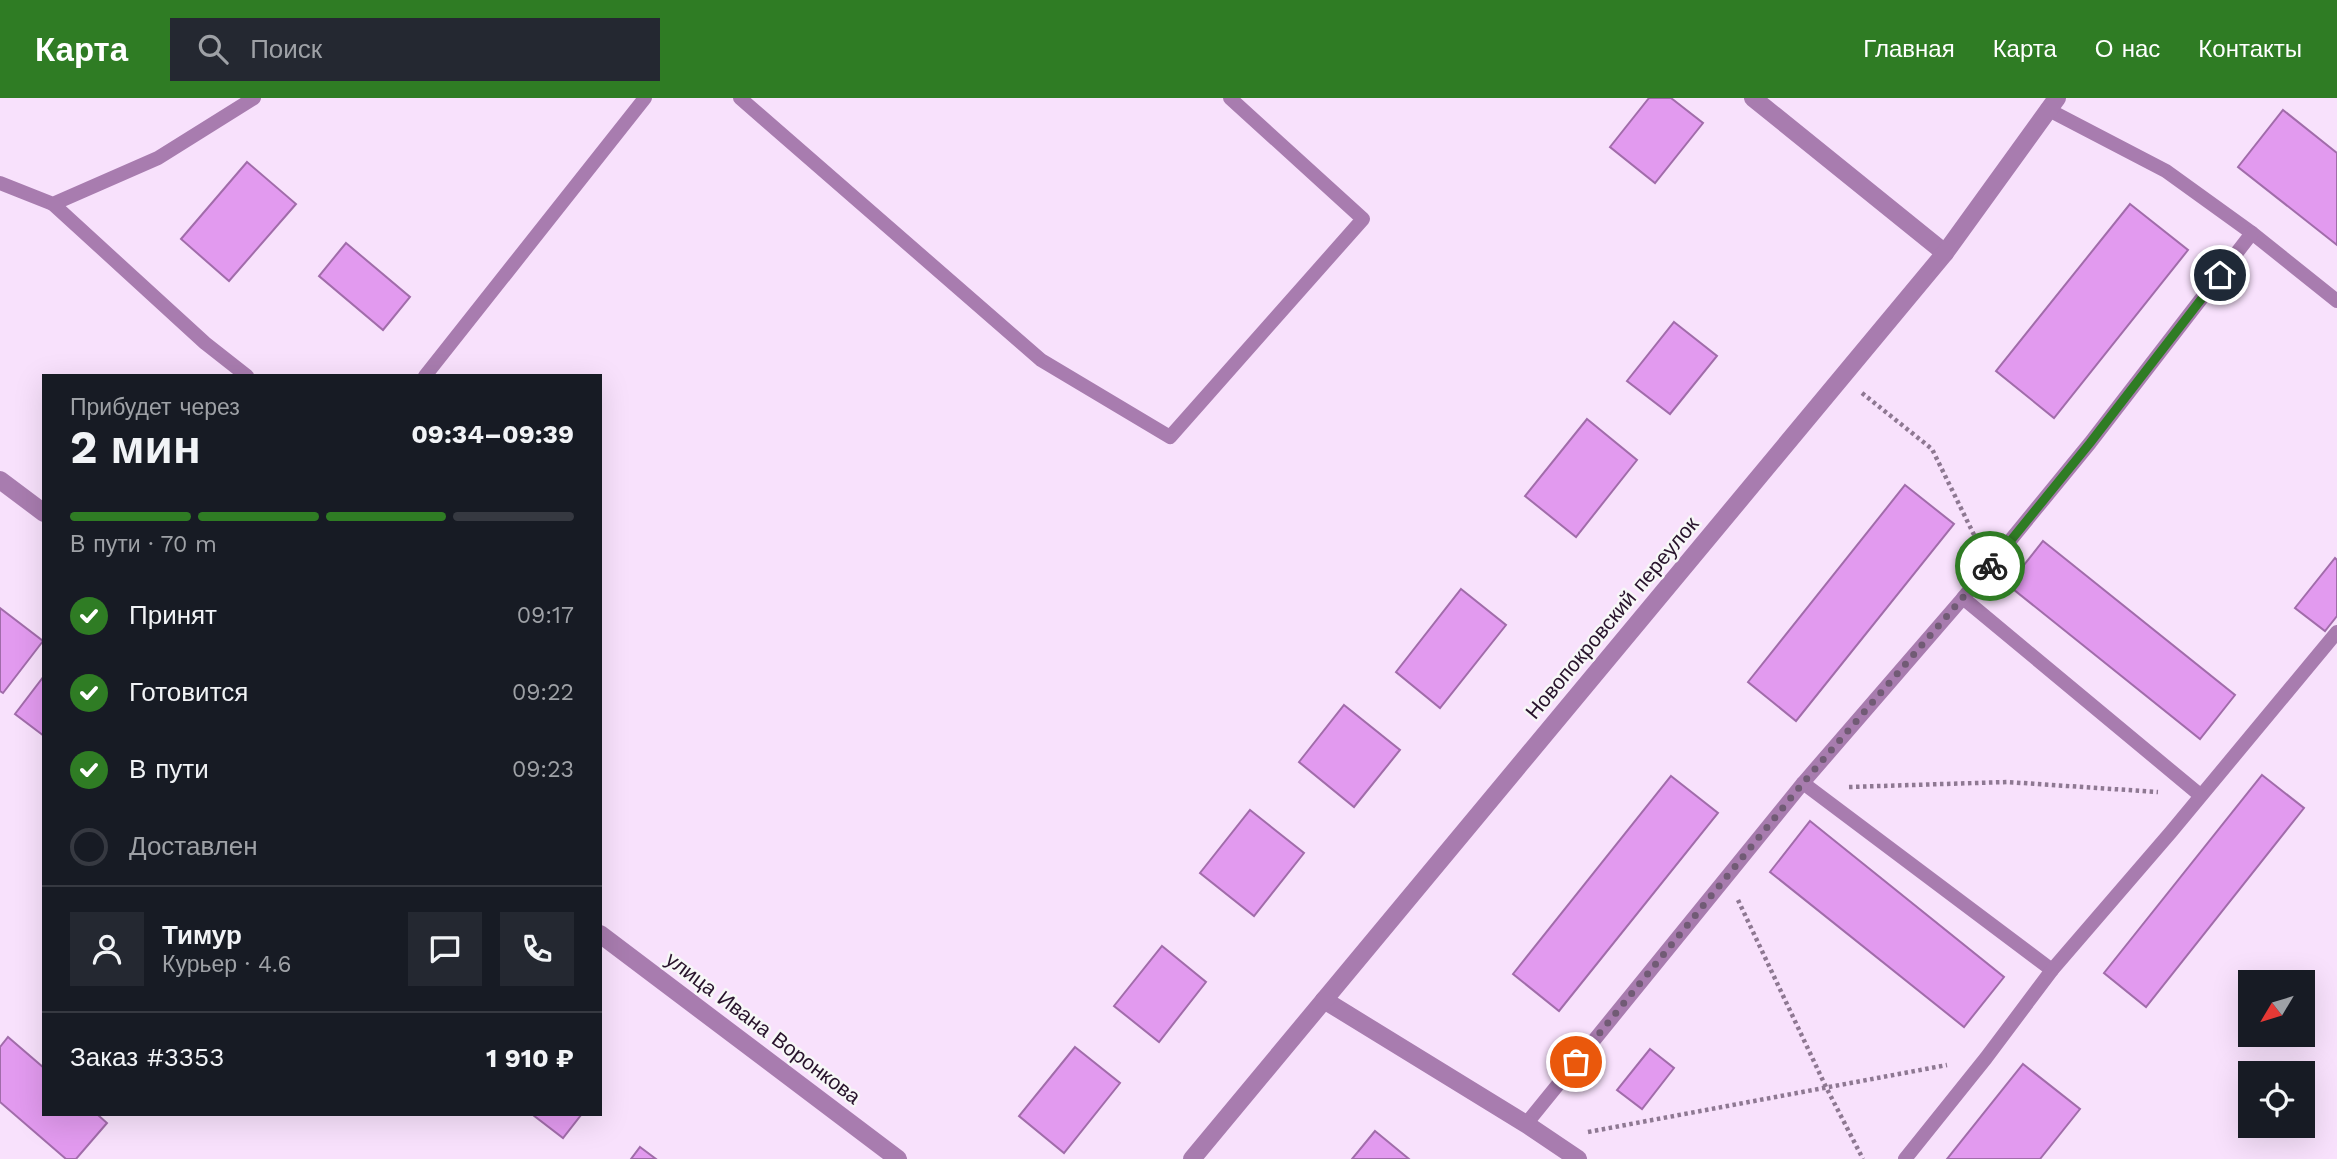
<!DOCTYPE html>
<html lang="ru">
<meta charset="utf-8">
<style>
:root{--surface:#171b24;--page:#242831;--text:#f1f3f6;--muted:#9ea1a6;--line:#363941;--accent:#2f7c24}
body{margin:0;font-family:"Work Sans",sans-serif;background:var(--page);color:var(--text);height:100vh;display:flex;flex-direction:column;font-size:26px;white-space:nowrap}
*{box-sizing:border-box;margin:0}
p{font-size:23px;color:var(--muted)}
.icon{flex:none;width:38px;height:38px;fill:none;stroke:currentColor;stroke-width:2;stroke-linecap:round;stroke-linejoin:round}
.map{position:relative;flex:1;overflow:hidden}
.details{position:absolute;left:42px;top:276px;width:560px;height:742px;display:flex;flex-direction:column;background:var(--surface);border-radius:0px;box-shadow:0 7px 28px #0002}
.details>*{flex:none}
.needle{width:46px;rotate:232deg}
.buttons{position:absolute;left:2238px;top:872px;display:grid;gap:14px}
.buttons a{display:grid;place-items:center;width:77px;height:77px;border-radius:0px;background:var(--surface);box-shadow:0 7px 28px #0002;font-size:35px}
.pin{position:absolute;display:grid;place-items:center;width:60px;height:60px;color:#fff;margin:-30px;border:4px solid #fff;border-radius:50%;box-shadow:0 2px 7px #0007}
.courier{position:absolute;display:grid;place-items:center;width:70px;height:70px;margin:-35px;border:5px solid #2f7c24;border-radius:50%;background:#fff;color:#222;box-shadow:0 2px 9px #0007}
.head em{font-style:normal;font-weight:700}
.head div{display:flex;flex-direction:column-reverse}
.head{display:flex;align-items:center;justify-content:space-between;height:119px;padding:0 28px}
h1{font-size:46px;font-weight:700;line-height:52px}
.bar{display:grid;grid-template-columns:repeat(4,1fr);gap:10px 7px;align-content:center;height:84px;padding:0 28px}
.bar i{height:9px;border-radius:5px;background:var(--line)}
.bar .active{background:var(--accent)}
.bar p{grid-column:span 4}
.line{display:flex;align-items:center;gap:18px;padding:0 28px;border-top:2px solid var(--line)}
.line div{flex:1}
.round{display:grid;place-items:center;flex:none;width:74px;height:74px;border-radius:0px;background:var(--page)}
ol{padding:0 28px;list-style:none}
li{display:flex;align-items:center;gap:21px;height:77px}
li p{margin-inline-start:auto}
li .icon{padding:7px;border-radius:50%;background:var(--accent);color:#fff;stroke-width:4}
li:last-child{color:var(--muted)}
li i{width:38px;height:38px;border:4px solid var(--line);border-radius:50%}
header{display:flex;align-items:center;gap:42px;box-sizing:border-box;height:98px;padding:0 35px;background:var(--accent);color:#fff}
header strong{font-size:33px}
nav{display:flex;gap:38px;margin-inline-start:auto;font-size:24px}
.search{width:490px;height:63px;background:var(--page);display:flex;align-items:center;gap:18px;box-sizing:border-box;padding:0 24px;border-radius:0px;color:var(--muted);font-size:26px}
.map>svg:first-child{display:block}
.building{fill:#e29aef;stroke:#a16caa;stroke-width:2}
.lines{fill:none;stroke-linecap:round;stroke-linejoin:round}
.path{stroke:#8e7892;stroke-width:4.5;stroke-dasharray:3.5 3.5;stroke-linecap:butt}
.service{stroke:#a87caf;stroke-width:14}
.minor{stroke:#a87caf;stroke-width:18}
.done{stroke:#715b75;stroke-width:7;stroke-dasharray:0 12.6}
.route{stroke:#2f7c24;stroke-width:9}
.labels{text-anchor:middle;stroke-width:5;stroke-linejoin:round;paint-order:stroke}
.street-label{font-size:21px;fill:#28132c;stroke:#f7f7f7}
</style>
<header>
<strong>Карта</strong>
<div class="search"><svg class="icon" aria-label="search" viewBox="0 0 24 24"><circle cx="10" cy="10" r="6"/><path d="M15 15l6 6"/></svg>Поиск</div>
<nav><a>Главная</a><a>Карта</a><a>О нас</a><a>Контакты</a></nav>
</header>
<div class="map">
<svg width="2337" height="1061" viewBox="0 0 2337 1061">
<rect width="100%" height="100%" fill="#f8e1fc"/>
<g class="building">
<path d="M1649,0H1671L1703,25L1655,85L1610,49Z"/>
<path d="M2283,12L2337,55V147L2238,69Z"/>
<path d="M247,64L296,106L229,183L181,141Z"/>
<path d="M2130,106L2188,152L2054,320L1996,273Z"/>
<path d="M346,145L410,199L383,232L319,178Z"/>
<path d="M1674,224L1717,258L1670,316L1627,283Z"/>
<path d="M1587,321L1637,362L1576,439L1525,398Z"/>
<path d="M1905,387L1954,426L1796,623L1748,584Z"/>
<path d="M2043,443L2235,597L2200,641L2008,487Z"/>
<path d="M2335,460L2337,462V518L2325,533L2295,510Z"/>
<path d="M1461,491L1506,527L1440,610L1396,574Z"/>
<path d="M0,510L43,543L3,595L0,593Z"/>
<path d="M44,578V638L15,616Z"/>
<path d="M1344,607L1400,652L1354,709L1299,664Z"/>
<path d="M2262,677L2304,710L2146,909L2104,875Z"/>
<path d="M1671,678L1718,715L1559,913L1513,876Z"/>
<path d="M1250,712L1304,755L1254,818L1200,775Z"/>
<path d="M1810,723L2004,879L1964,929L1770,774Z"/>
<path d="M1162,848L1206,884L1159,944L1114,908Z"/>
<path d="M8,939L44,970V1017H98L107,1025L76,1061H66L0,1004V949Z"/>
<path d="M1075,949L1120,985L1064,1055L1019,1018Z"/>
<path d="M1650,951L1674,970L1642,1011L1617,992Z"/>
<path d="M2023,966L2080,1011L2040,1061H1947Z"/>
<path d="M533,1017H581L563,1040Z"/>
<path d="M1375,1033L1409,1061H1352Z"/>
<path d="M640,1049L656,1061H631Z"/>
</g>
<g class="lines">
<g class="path">
<path d="M1862,295L1932,351L1978,445"/>
<path d="M1849,689L2007,684L2158,694"/>
<path d="M1738,802L1826,989L1863,1061"/>
<path d="M1588,1034L1947,967"/>
</g>
<g class="service">
<path d="M740,0L1041,262L1170,339L1363,121L1230,0"/>
<path d="M2047,11L2166,73L2252,135L2337,203"/>
<path d="M0,85L53,106L158,60L254,0"/>
<path d="M53,106L205,245L247,278"/>
<path d="M425,278L645,0"/>
<path d="M1963,500L2200,697"/>
<path d="M1803,685L2052,872"/>
<path d="M1526,1026L1803,685L1963,500L2090,345L2252,135"/>
<path d="M1905,1061L1986,960L2052,872L2171,734L2337,534"/>
</g>
<g class="minor">
<path d="M1753,0L1945,155"/>
<path d="M0,382L44,415"/>
<path d="M600,836L898,1061"/>
<path d="M1324,902L1526,1026L1578,1061"/>
<path d="M1192,1061L1945,155L2057,0"/>
</g>
</g>
<g class="lines">
<path class="done" d="M1576,964L1803,685L1990,468"/>
<path class="route" d="M1990,468L2090,345L2220,177"/>
</g>
<g class="labels">
<g class="street-label">
<text transform="translate(1612 520) rotate(-50)" y="7">Новопокровский переулок</text>
<text transform="translate(763 930) rotate(37)" y="7">улица Ивана Воронкова</text>
</g>
</g>
</svg>
<div class="buttons">
<a><svg class="needle" viewBox="-14 -14 28 28"><path d="M0-13l5 13h-10z" fill="#e53935"/><path d="M0 13l5-13h-10z" fill="#9ea1a6"/></svg></a>
<a><svg class="icon" aria-label="locate" viewBox="0 0 24 24"><circle cx="12" cy="12" r="6"/><path d="M12 2v4M12 18v4M2 12h4M18 12h4"/></svg></a>
</div>
<div class="pin" style="left:1576px;top:964px;background:#ea580c"><svg class="icon" aria-label="bag" viewBox="0 0 24 24"><path d="M5 8h14l-1 12H6zM9 8a3 3 0 0 1 6 0"/></svg></div>
<div class="pin" style="left:2220px;top:177px;background:#1f2937"><svg class="icon" aria-label="home" viewBox="0 0 24 24"><path d="M3 11l9-7 9 7M6 9v11h12V9"/></svg></div>
<div class="courier" style="left:1990px;top:468px"><svg class="icon" aria-label="bike" viewBox="0 0 24 24"><circle cx="6" cy="16" r="4"/><circle cx="18" cy="16" r="4"/><path d="M6 16l4-8h5l3 8M10 8l3 8H6M13 5h3"/></svg></div>
<section class="details">
<div class="head"><div><h1>2 мин</h1><p>Прибудет через</p></div><em>09:34–09:39</em></div>
<div class="bar"><i class="active"></i><i class="active"></i><i class="active"></i><i></i><p>В пути · 70 m</p></div>
<ol>
<li><svg class="icon" aria-label="check" viewBox="0 0 24 24"><path d="M5 12l5 5 9-10"/></svg>Принят<p>09:17</p></li>
<li><svg class="icon" aria-label="check" viewBox="0 0 24 24"><path d="M5 12l5 5 9-10"/></svg>Готовится<p>09:22</p></li>
<li><svg class="icon" aria-label="check" viewBox="0 0 24 24"><path d="M5 12l5 5 9-10"/></svg>В пути<p>09:23</p></li>
<li><i></i>Доставлен</li>
</ol>
<div class="line" style="height:126px"><a class="round"><svg class="icon" aria-label="person" viewBox="0 0 24 24"><circle cx="12" cy="8" r="4"/><path d="M4 21q1-7 8-7t8 7"/></svg></a><div><b>Тимур</b><p>Курьер · 4.6</p></div><a class="round"><svg class="icon" aria-label="chat" viewBox="0 0 24 24"><path d="M4 5h16v11H9l-5 4z"/></svg></a><a class="round"><svg class="icon" aria-label="phone" viewBox="0 0 24 24"><path d="M5 4h4l2 5-3 2q2 4 5 5l2-3 5 2v4C11 20 4 13 5 4z"/></svg></a></div>
<div class="line" style="height:91px"><div>Заказ #3353</div><b>1 910 ₽</b></div>
</section>
</div>
